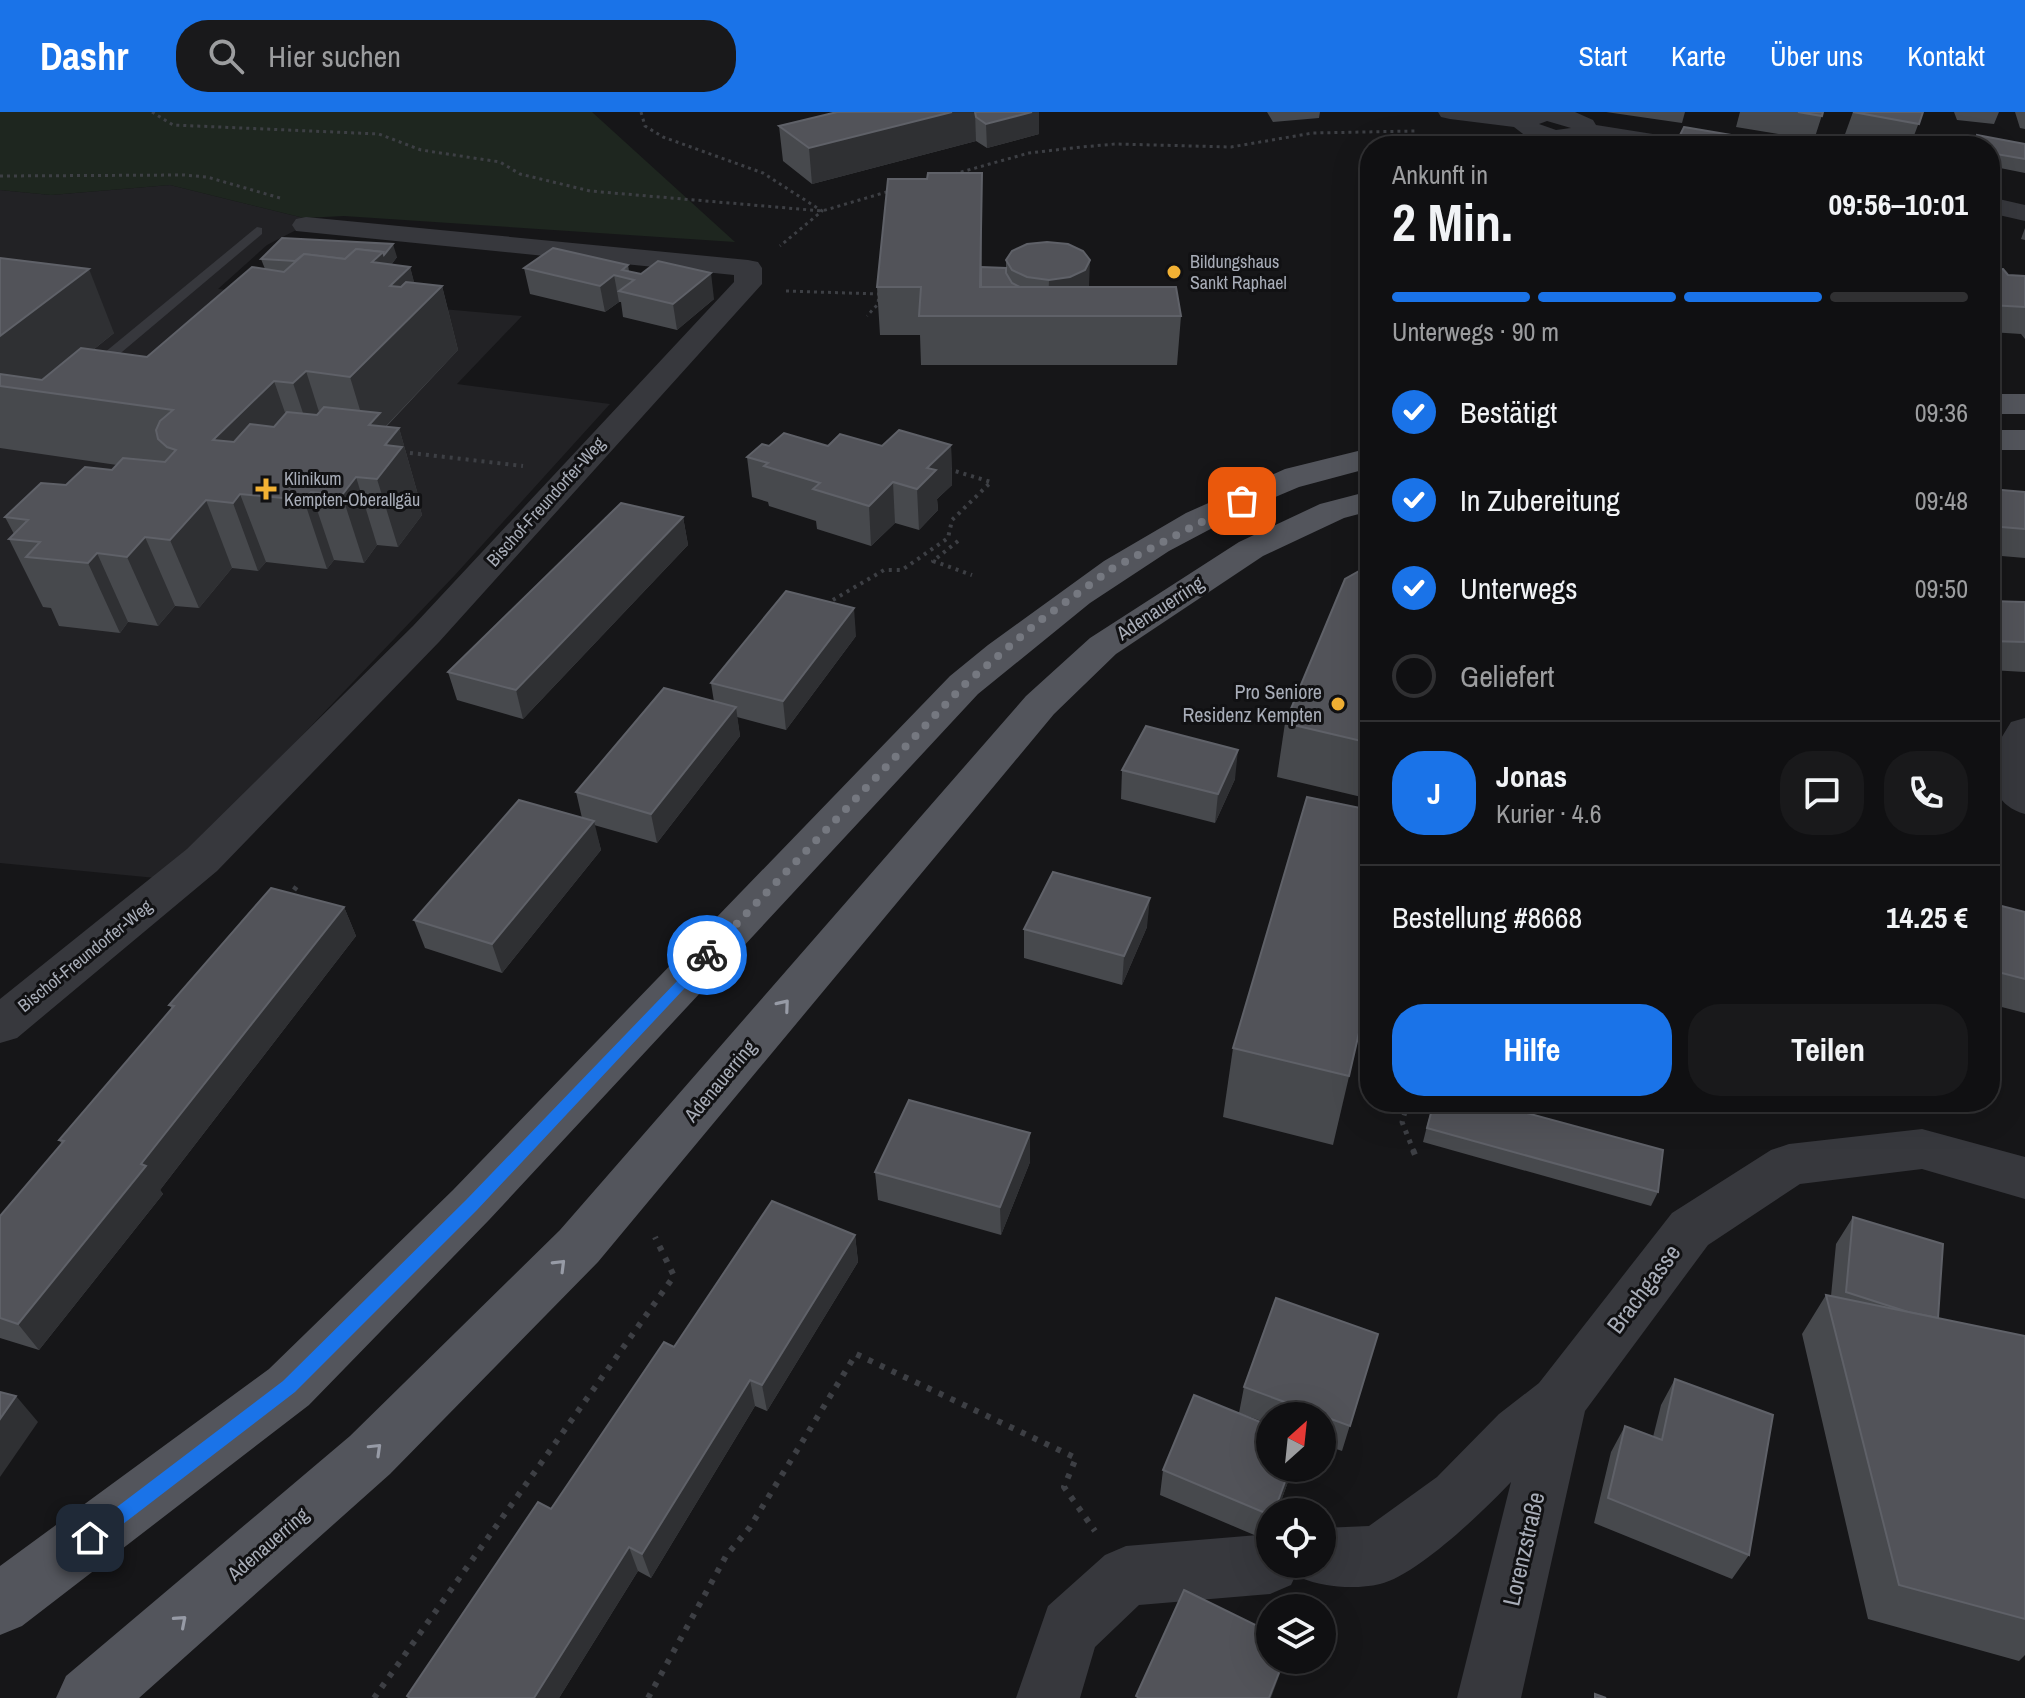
<!DOCTYPE html>
<html lang="de">
<meta charset="utf-8">
<style>
:root{--surface:#101012;--page:#19191b;--text:#f1f3f6;--muted:#9c9d9f;--line:#303032;--accent:#1a73e8}
body{margin:0;font-family:"Archivo Narrow",sans-serif;background:var(--page);color:var(--text);height:100vh;display:flex;flex-direction:column;font-size:30px;white-space:nowrap}
*{box-sizing:border-box;margin:0}
p{font-size:26px;color:var(--muted)}
.icon{flex:none;width:44px;height:44px;fill:none;stroke:currentColor;stroke-width:2;stroke-linecap:round;stroke-linejoin:round}
.map{position:relative;flex:1;overflow:hidden}
.details{position:absolute;left:1360px;top:24px;width:640px;height:976px;display:flex;flex-direction:column;background:var(--surface);border-radius:32px;box-shadow:0 8px 32px #0002,0 0 0 2px var(--line)}
.details>*{flex:none}
.needle{width:52px;rotate:27deg}
.fabs{position:absolute;left:1256px;top:1290px;display:grid;gap:16px}
.fabs a{display:grid;place-items:center;width:80px;height:80px;border-radius:50%;background:var(--surface);box-shadow:0 8px 32px #0002,0 0 0 2px var(--line);font-size:40px}
.pin{position:absolute;display:grid;place-items:center;width:68px;height:68px;color:#fff;margin:-34px;border-radius:16px;box-shadow:0 4px 12px #0006}
.courier{position:absolute;display:grid;place-items:center;width:80px;height:80px;margin:-40px;border:6px solid #1a73e8;border-radius:50%;background:#fff;color:#222;box-shadow:0 2px 10px #0007}
.overview em{font-style:normal;font-weight:700}
.overview div{display:flex;flex-direction:column-reverse}
.overview{display:flex;align-items:center;justify-content:space-between;height:136px;padding:0 32px}
h1{font-size:52px;font-weight:700;line-height:60px}
.bar{display:grid;grid-template-columns:repeat(4,1fr);gap:12px 8px;align-content:center;height:96px;padding:0 32px}
.bar i{height:10px;border-radius:6px;background:var(--line)}
.bar .current{background:var(--accent)}
.bar p{grid-column:span 4}
.line{display:flex;align-items:center;gap:20px;padding:0 32px;border-top:2px solid var(--line)}
.line div{flex:1}
.round{display:grid;place-items:center;flex:none;width:84px;height:84px;border-radius:32px;background:var(--page)}
ol{padding:0 32px;list-style:none}
li{display:flex;align-items:center;gap:24px;height:88px}
li p{margin-inline-start:auto}
li .icon{padding:8px;border-radius:50%;background:var(--accent);color:#fff;stroke-width:4}
li:last-child{color:var(--muted)}
li i{width:44px;height:44px;border:4px solid var(--line);border-radius:50%}
.action{display:flex;gap:16px;margin-top:auto;padding:16px 32px}
.action a{flex:1;height:92px;border-radius:32px;background:var(--accent);color:#fff;font-size:32px;font-weight:700;line-height:92px;text-align:center}
.action a+a{background:var(--page);color:var(--text)}
header{display:flex;align-items:center;gap:48px;box-sizing:border-box;height:112px;padding:0 40px;background:var(--accent);color:#fff}
header strong{font-size:38px}
nav{display:flex;gap:44px;margin-inline-start:auto;font-size:28px}
.search{width:560px;height:72px;background:var(--page);display:flex;align-items:center;gap:20px;box-sizing:border-box;padding:0 28px;border-radius:32px;color:var(--muted);font-size:30px}
.map>svg:first-child{display:block}
.built{fill:#222225}
.green{fill:#1e261f}
.lines{fill:none;stroke-linecap:round;stroke-linejoin:round}
.path-far3{stroke:#3d3f44;stroke-width:3;stroke-dasharray:3 4;stroke-linecap:butt}
.path-far2{stroke:#3d3f44;stroke-width:4;stroke-dasharray:3 5;stroke-linecap:butt}
.path-far1{stroke:#3d3f44;stroke-width:5;stroke-dasharray:4 6;stroke-linecap:butt}
.path{stroke:#3d3f44;stroke-width:6;stroke-dasharray:5 8;stroke-linecap:butt}
.lane{fill:#37383d;fill-rule:evenodd}
.street{fill:#37383d;fill-rule:evenodd}
.primary{fill:#53555c;fill-rule:evenodd}
.wall{fill:#47494d}
.shaded-wall{fill:#2f3033}
.building{fill:#525359;stroke:#5f6168;stroke-width:2}
.oneway{stroke:#979ba6}
.route{fill:#1a73e8}
.done{stroke:#757880;stroke-width:8;stroke-dasharray:0 14.4}
.poi-dot{fill:#f2b134;stroke:#111113;stroke-width:3}
.labels{text-anchor:middle;stroke-width:6;stroke-linejoin:round;paint-order:stroke}
.far-poi-label{font-size:18px;fill:#a8adb8;stroke:#111113;text-anchor:start}
.far-street-label{font-size:18px;fill:#a8adb8;stroke:#111113}
.street-label{font-size:20px;fill:#a8adb8;stroke:#111113}
.poi-label{font-size:20px;fill:#a8adb8;stroke:#111113;text-anchor:end}
.near-street-label{font-size:24px;fill:#a8adb8;stroke:#111113}
</style>
<header>
<strong>Dashr</strong>
<div class="search"><svg class="icon" aria-label="search" viewBox="0 0 24 24"><circle cx="10" cy="10" r="6"/><path d="M15 15l6 6"/></svg>Hier suchen</div>
<nav><a>Start</a><a>Karte</a><a>Über uns</a><a>Kontakt</a></nav>
</header>
<div class="map">
<svg width="2025" height="1586" viewBox="0 0 2025 1586">
<rect width="100%" height="100%" fill="#161618"/>
<path class="built" d="M170,73L304,106L306,113L267,133L218,177L522,204L457,272L610,292L455,463L233,696L156,766L0,751V78L51,83Z"/>
<path class="green" d="M0,0H592L735,130L344,104L304,106L170,73L51,83L0,78Z"/>
<g class="lines">
<g class="path-far3">
<path d="M152,0L173,13L379,22L421,38L500,50L520,62L590,79L822,99L890,79"/>
<path d="M641,0L645,14L663,25L763,61L822,99L780,134"/>
<path d="M954,62L1029,41L1081,35L1116,32L1231,35L1313,21L1415,19"/>
<path d="M0,64L184,63L207,65L280,86"/>
<path d="M786,179L879,182L878,192L867,204"/>
</g>
<g class="path-far2">
<path d="M402,340L523,354"/>
<path d="M958,429L933,449L972,463"/>
<path d="M826,492L884,458H902L948,426L952,408L991,370L945,356"/>
</g>
<g class="path-far1">
<path d="M288,786L297,774"/>
<path d="M1408,990L1402,1010L1414,1040"/>
<path d="M1758,990L1800,999"/>
</g>
<g class="path">
<path d="M1413,1038L1418,1050"/>
<path d="M374,1586L674,1164L655,1125"/>
<path d="M648,1586L726,1444L750,1415L856,1242L1076,1346L1064,1375L1095,1419"/>
</g>
<path class="lane" d="M257,115L262,116V122L97,261H87V255Z"/>
<g class="street">
<path d="M1438,0H1575L1593,8L1596,13L1678,26L1687,29L1691,34H1631L1589,27L1556,34L1531,28L1514,15L1450,7L1441,5ZM1547,9L1571,16L1556,18L1539,12Z"/>
<path d="M1990,85L2025,93V109L1990,101Z"/>
<path d="M306,105L748,148L758,150L762,156V172L439,530L217,759L17,926L0,931V887L187,737L413,514L734,170V163L296,119L292,113L296,107Z"/>
<path d="M2025,606V702C1988,692 1990,657 1990,625L2000,628L2011,610Z"/>
<path d="M1922,1017L2025,1045V1087L1922,1057L1800,1072L1708,1133L1585,1299L1521,1586H1457L1511,1370C1485,1398 1416,1464 1380,1472C1354,1478 1324,1475 1301,1466L1298,1458L1291,1473L1270,1482L1139,1493L1095,1535L1080,1586H1016L1048,1494L1105,1443L1126,1434L1270,1422V1452H1322V1416L1369,1414L1437,1365L1499,1302L1539,1271L1672,1101L1771,1038L1789,1032Z"/>
</g>
<g class="primary">
<rect x="1990" y="282" width="35" height="20"/>
<rect x="1990" y="318" width="35" height="20"/>
<path d="M1370,336V356L1299,375L1254,394L1169,439L1090,491L978,582L489,1108L309,1293L22,1514L0,1523V1454L269,1257L453,1078L950,564L988,533L1104,449L1186,401L1285,357Z"/>
<path d="M1370,379V399L1344,406L1263,444L1116,542L1054,602L598,1150L390,1362L139,1586H56L66,1564L350,1324L560,1118L1026,584L1090,526L1239,430L1320,392Z"/>
</g>
</g>
<g class="wall">
<path d="M837,0H1039V22L987,36L976,29L812,72L783,49L779,14Z"/>
<path d="M1267,0H1320L1319,6L1273,10Z"/>
<path d="M1606,0H1685L1682,11Z"/>
<path d="M1740,0H1823L1814,28L1736,15Z"/>
<path d="M1853,0H1923L1910,34H1896L1844,25Z"/>
<path d="M1954,0H1999L1994,12L1957,8Z"/>
<path d="M2015,0H2025V17L2020,16Z"/>
<path d="M2025,32V61L1990,54V34Z"/>
<path d="M982,107V155L1006,156V148L1181,204L1177,253H921L920,223H880L877,175Z"/>
<path d="M2025,116V128L2021,127Z"/>
<path d="M397,145L391,153L410,155L414,171L442,174L458,238L386,315L399,316L418,383L417,385L422,403L398,435L377,433L364,451L334,448L327,457L266,450L258,459L232,456L199,496L175,494L158,514L128,510L120,521L59,514L51,496L43,495L9,427L14,422L5,405L66,373L112,358L117,353L0,336V146L114,221L93,238L147,245L265,157L261,147Z"/>
<path d="M628,153L629,159L714,187L677,218L623,205L621,190H619L605,200L530,182L524,156Z"/>
<path d="M1990,158L2008,163L2025,164V227L2021,222L1990,220Z"/>
<path d="M951,333L952,373L937,387L938,398L919,418L895,411L871,434L817,417L816,409L769,394L768,390L752,385L747,345L769,334H882Z"/>
<path d="M1990,377L2025,380V446L1990,443Z"/>
<path d="M683,405L688,433L523,607L457,588L448,560Z"/>
<path d="M1370,453V687L1277,665L1285,611Z"/>
<path d="M1990,489L2025,490V560L1990,558Z"/>
<path d="M856,524L786,618L737,605L740,624L657,731L594,713L601,738L502,861L425,836L414,808L582,706L576,680L714,590L711,571Z"/>
<path d="M1990,656L1996,663L1990,673Z"/>
<path d="M1122,658L1235,667L1215,711L1121,687Z"/>
<path d="M1990,791L2025,800V901L1990,892Z"/>
<path d="M344,795L356,824L160,1078L163,1082L39,1238L0,1226V1104L62,1032L59,1028L172,897L169,893Z"/>
<path d="M1147,815L1122,873L1024,846V817Z"/>
<path d="M1370,875L1333,1033L1223,1005L1233,936Z"/>
<path d="M1433,990L1658,1080L1651,1094L1423,1030Z"/>
<path d="M1030,1050L1001,1123L878,1088L875,1060Z"/>
<path d="M1853,1105L1938,1206L2025,1224V1543L2019,1549L1868,1507L1802,1222L1826,1183L1831,1184L1836,1132Z"/>
<path d="M855,1123L858,1150L767,1299L755,1294L651,1466L638,1459L559,1586H408L407,1584L674,1235Z"/>
<path d="M1378,1222L1342,1339L1322,1332V1304H1270V1312L1239,1301L1244,1275Z"/>
<path d="M1675,1267L1749,1443L1732,1467L1594,1411L1611,1340L1625,1314L1653,1325L1661,1293Z"/>
<path d="M1293,1356L1277,1400H1270V1418L1266,1428L1160,1383L1163,1358Z"/>
</g>
<g class="shaded-wall">
<path d="M952,0H975L976,29L812,72L809,36Z"/>
<path d="M1032,0H1039V22L987,36L986,12Z"/>
<path d="M982,61V107L981,189L980,175Z"/>
<path d="M393,132L397,145L388,157L410,155L421,195L442,174L458,238L384,316H399L418,383L417,385L422,403L398,435L377,367L370,331L350,265L372,150Z"/>
<path d="M1090,148L1089,174L1084,184L1048,194L1049,168Z"/>
<path d="M89,157L114,221L41,280L0,274V224Z"/>
<path d="M711,161L714,187L677,218L673,192Z"/>
<path d="M614,163L619,190L605,200L600,174Z"/>
<path d="M306,259L327,325L315,337L293,271Z"/>
<path d="M274,269L297,335L240,382L266,450L258,459L233,391L213,328Z"/>
<path d="M951,333L952,373L937,387L938,398L919,418L917,377L927,356Z"/>
<path d="M356,365L377,433L364,451L342,383Z"/>
<path d="M893,370L895,411L871,434L869,394Z"/>
<path d="M311,380L334,448L327,457L304,388Z"/>
<path d="M206,388L232,456L199,496L170,428Z"/>
<path d="M683,405L688,433L523,607L516,578Z"/>
<path d="M145,425L175,494L158,514L127,445Z"/>
<path d="M97,441L128,510L120,521L88,451Z"/>
<path d="M854,496L856,524L786,618L783,589Z"/>
<path d="M736,595L740,624L657,731L651,702Z"/>
<path d="M1238,638L1235,667L1215,711L1218,682Z"/>
<path d="M594,709L601,738L502,861L492,832Z"/>
<path d="M1150,786L1147,815L1122,873L1124,844Z"/>
<path d="M344,795L356,824L160,1078L163,1082L39,1238L18,1212L141,1052Z"/>
<path d="M1030,1021V1050L1001,1123L1000,1095Z"/>
<path d="M855,1123L858,1150L767,1299L762,1273Z"/>
<path d="M750,1268L755,1294L651,1466L642,1442Z"/>
<path d="M16,1284L38,1310L0,1365V1307Z"/>
<path d="M1290,1356H1293L1277,1400H1274Z"/>
<path d="M629,1435L638,1459L559,1586H534Z"/>
<path d="M1284,1548H1285L1271,1586H1269Z"/>
</g>
<g class="building">
<path d="M837,0H952L809,36L779,14Z"/>
<path d="M975,0H1032L986,12L976,5Z"/>
<path d="M1798,0H1823L1822,4Z"/>
<path d="M1853,0H1923L1919,12Z"/>
<path d="M1684,15L1755,27L1751,34H1693L1676,31Z"/>
<path d="M1977,23L2025,32V47L1990,41V34H1973Z"/>
<path d="M928,61H982L980,175H1176L1181,204H919L921,175H877L888,67H927Z"/>
<path d="M1990,89L1995,90L1990,103Z"/>
<path d="M282,126L393,132L384,143L383,140L356,137L345,147L304,142L295,149L261,147Z"/>
<path d="M1047,130L1068,132L1083,139L1090,148L1085,158L1070,165L1049,168L1027,165L1012,158L1006,148L1012,139L1027,132Z"/>
<path d="M553,136L628,153L622,158L641,162L658,149L711,161L673,192L619,179L634,168L614,163L600,174L524,156Z"/>
<path d="M356,137L383,140L372,150L410,155L390,174L401,175L406,170L442,174L350,265L306,259L293,271L274,269L213,328L234,330L250,312L274,315L287,300L317,303L324,295L380,301L369,313L399,316L385,333L402,335L377,367L356,365L342,383L311,380L304,388L240,382L233,391L206,388L170,428L145,425L127,445L97,441L88,451L26,445L40,430L9,427L28,408L5,405L41,371L66,373L85,355L112,358L123,346L165,350L176,338L167,335L158,327L156,318L160,309L173,298L0,274V262L42,268L81,236L147,245L252,155L284,160L304,142L345,147Z"/>
<path d="M0,146L89,157L0,224Z"/>
<path d="M981,155L1006,156V161L1012,171L1018,174L1015,175H981Z"/>
<path d="M2003,157L2008,163L2025,164V195L1990,193V158Z"/>
<path d="M899,318L951,333L927,356L936,358L917,377L893,370L869,394L813,377L820,371L764,354L768,351L747,345L762,332L769,334L784,321L828,334L840,322L882,334Z"/>
<path d="M1990,377L2025,380V417L1990,414Z"/>
<path d="M621,391L683,405L516,578L448,560Z"/>
<path d="M1370,453V631L1285,611L1345,467Z"/>
<path d="M786,479L854,496L783,589L711,571Z"/>
<path d="M1990,489L2025,490V530L1990,529Z"/>
<path d="M664,576L736,595L651,702L576,680Z"/>
<path d="M1146,614L1238,638L1218,682L1122,658Z"/>
<path d="M1990,656L1996,663H1990Z"/>
<path d="M1307,685L1370,698V873L1349,964L1233,936Z"/>
<path d="M519,688L594,709L492,832L414,808Z"/>
<path d="M1053,760L1150,786L1124,844L1024,817Z"/>
<path d="M271,776L344,795L141,1052L146,1054L18,1212L0,1206V1104L64,1029L59,1028L174,894L169,893Z"/>
<path d="M1990,791L2025,800V867L1990,858Z"/>
<path d="M909,988L1030,1021L1000,1095L875,1060Z"/>
<path d="M1434,990H1486L1663,1038L1658,1080L1427,1016Z"/>
<path d="M772,1089L855,1123L762,1273L750,1268L642,1442L629,1435L534,1586H410L407,1584L538,1390L551,1397L664,1230L674,1235Z"/>
<path d="M1853,1105L1943,1132L1938,1206L1908,1200L1846,1180Z"/>
<path d="M1826,1183L2025,1224V1507L1899,1473Z"/>
<path d="M1276,1186L1378,1222L1350,1314L1244,1275Z"/>
<path d="M1675,1267L1773,1303L1749,1443L1608,1386L1625,1314L1662,1328Z"/>
<path d="M0,1280L16,1284L0,1307Z"/>
<path d="M1194,1283L1270,1314V1356H1290L1274,1400H1270V1403L1163,1358Z"/>
<path d="M1184,1478L1270,1520V1548H1284L1269,1586H1139L1136,1584Z"/>
<path d="M1595,1582L1606,1586H1595Z"/>
</g>
<defs><path id="oneway-chevron" d="M-2-3.5L2.5 0L-2 3.5" fill="none" stroke-width="1.6" stroke-linecap="round" stroke-linejoin="round" transform="scale(2)"/></defs>
<g class="oneway">
<use href="#oneway-chevron" transform="translate(784 893) rotate(-50)"/>
<use href="#oneway-chevron" transform="translate(560 1153) rotate(-45)"/>
<use href="#oneway-chevron" transform="translate(376 1337) rotate(-44)"/>
<use href="#oneway-chevron" transform="translate(181 1509) rotate(-41)"/>
</g>
<path class="route" d="M707,838L714,843L712,847L477,1098L295,1280L97,1432L90,1435L84,1432L82,1426L84,1420L283,1269L466,1088Z"/>
<g class="lines">
<path class="done" d="M707,843L964,573L1038,510L1113,456L1242,389"/>
</g>
<g class="poi-dot">
<circle cx="1174" cy="160" r="8"/>
<path d="M262 365h8v8h8v8h-8v8h-8v-8h-8v-8h8z"/>
<circle cx="1338" cy="592" r="8"/>
</g>
<g class="labels">
<g class="far-poi-label">
<text x="1190" y="156">Bildungshaus<tspan x="1190" dy="21">Sankt Raphael</tspan></text>
<text x="284" y="373">Klinikum<tspan x="284" dy="21">Kempten-Oberallgäu</tspan></text>
</g>
<g class="far-street-label">
<text transform="translate(546 390) rotate(-48)" y="6">Bischof-Freundorfer-Weg</text>
<text transform="translate(85 844) rotate(-39)" y="6">Bischof-Freundorfer-Weg</text>
</g>
<g class="street-label">
<text transform="translate(1160 496) rotate(-33)" y="7">Adenauerring</text>
<text transform="translate(720 969) rotate(-50)" y="7">Adenauerring</text>
<text transform="translate(268 1432) rotate(-41)" y="7">Adenauerring</text>
</g>
<g class="poi-label">
<text x="1322" y="587">Pro Seniore<tspan x="1322" dy="23">Residenz Kempten</tspan></text>
</g>
<g class="near-street-label">
<text transform="translate(1644 1177) rotate(-53)" y="8">Brachgasse</text>
<text transform="translate(1524 1437) rotate(-77)" y="8">Lorenzstraße</text>
</g>
</g>
</svg>
<div class="fabs">
<a><svg class="needle" viewBox="-14 -14 28 28"><path d="M0-13l5 13h-10z" fill="#e53935"/><path d="M0 13l5-13h-10z" fill="#9c9d9f"/></svg></a>
<a><svg class="icon" aria-label="locate" viewBox="0 0 24 24"><circle cx="12" cy="12" r="6"/><path d="M12 2v4M12 18v4M2 12h4M18 12h4"/></svg></a>
<a><svg class="icon" aria-label="layers" viewBox="0 0 24 24"><path d="M12 4l9 5-9 5-9-5zM3 14l9 5 9-5"/></svg></a>
</div>
<div class="pin" style="left:1242px;top:389px;background:#ea580c"><svg class="icon" aria-label="bag" viewBox="0 0 24 24"><path d="M5 8h14l-1 12H6zM9 8a3 3 0 0 1 6 0"/></svg></div>
<div class="pin" style="left:90px;top:1426px;background:#1f2937"><svg class="icon" aria-label="home" viewBox="0 0 24 24"><path d="M3 11l9-7 9 7M6 9v11h12V9"/></svg></div>
<div class="courier" style="left:707px;top:843px"><svg class="icon" aria-label="bike" viewBox="0 0 24 24"><circle cx="6" cy="16" r="4"/><circle cx="18" cy="16" r="4"/><path d="M6 16l4-8h5l3 8M10 8l3 8H6M13 5h3"/></svg></div>
<section class="details">
<div class="overview"><div><h1>2 Min.</h1><p>Ankunft in</p></div><em>09:56–10:01</em></div>
<div class="bar"><i class="current"></i><i class="current"></i><i class="current"></i><i></i><p>Unterwegs · 90 m</p></div>
<ol>
<li><svg class="icon" aria-label="check" viewBox="0 0 24 24"><path d="M5 12l5 5 9-10"/></svg>Bestätigt<p>09:36</p></li>
<li><svg class="icon" aria-label="check" viewBox="0 0 24 24"><path d="M5 12l5 5 9-10"/></svg>In Zubereitung<p>09:48</p></li>
<li><svg class="icon" aria-label="check" viewBox="0 0 24 24"><path d="M5 12l5 5 9-10"/></svg>Unterwegs<p>09:50</p></li>
<li><i></i>Geliefert</li>
</ol>
<div class="line" style="height:144px"><b class="round" style="background:var(--accent);color:#fff">J</b><div><b>Jonas</b><p>Kurier · 4.6</p></div><a class="round"><svg class="icon" aria-label="chat" viewBox="0 0 24 24"><path d="M4 5h16v11H9l-5 4z"/></svg></a><a class="round"><svg class="icon" aria-label="phone" viewBox="0 0 24 24"><path d="M5 4h4l2 5-3 2q2 4 5 5l2-3 5 2v4C11 20 4 13 5 4z"/></svg></a></div>
<div class="line" style="height:104px"><div>Bestellung #8668</div><b>14.25 €</b></div>
<div class="action"><a>Hilfe</a><a>Teilen</a></div>
</section>
</div>
